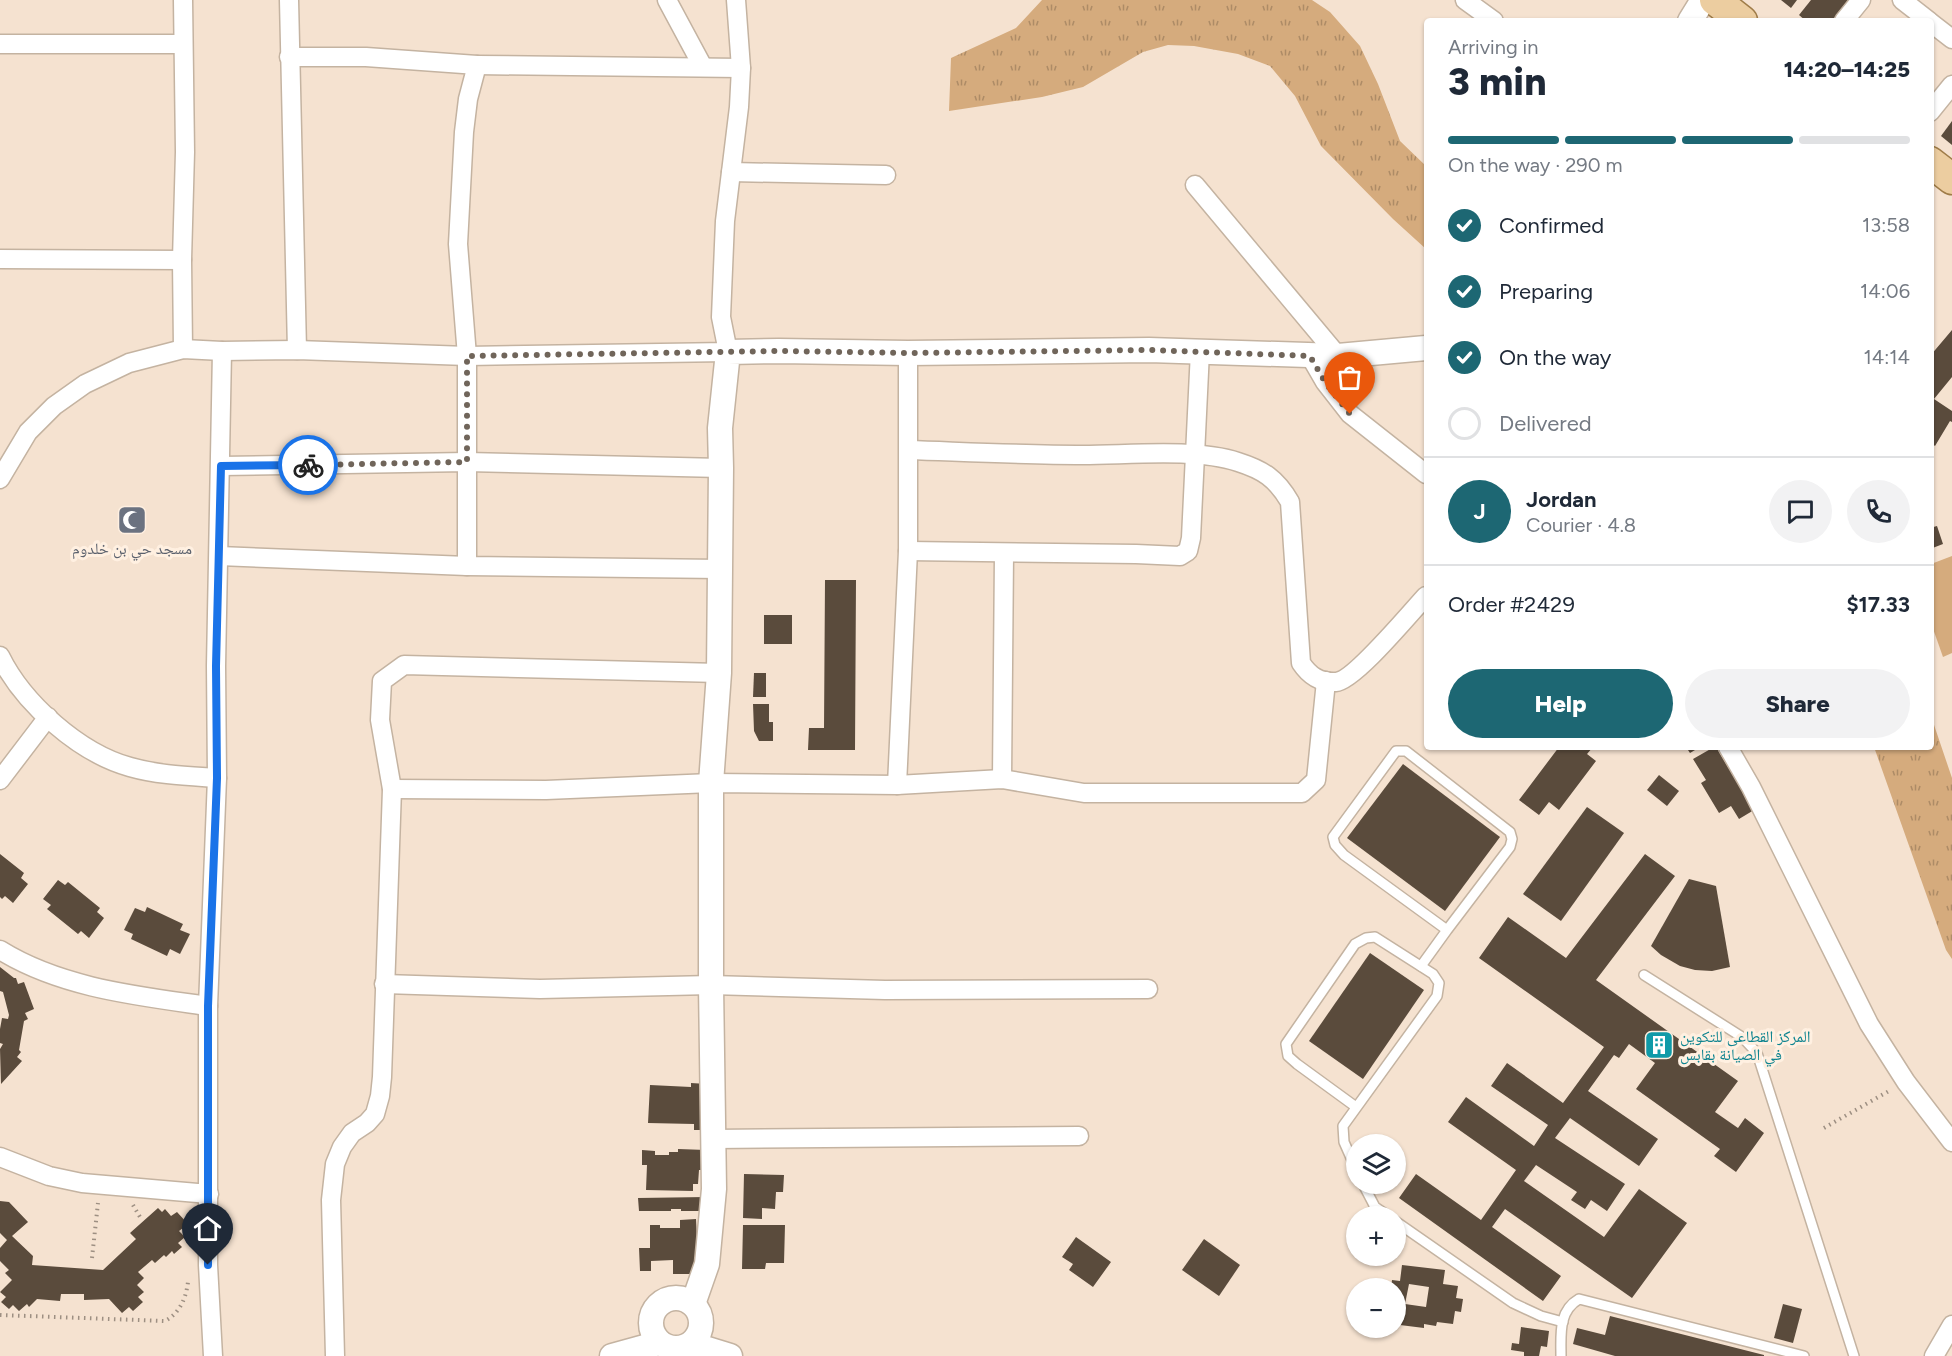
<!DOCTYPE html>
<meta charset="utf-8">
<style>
:root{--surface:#fff;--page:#f2f2f3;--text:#1f2937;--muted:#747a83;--line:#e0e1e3;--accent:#1d6773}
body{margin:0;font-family:Figtree,"Noto Naskh Arabic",sans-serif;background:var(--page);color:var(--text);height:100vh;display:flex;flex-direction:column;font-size:22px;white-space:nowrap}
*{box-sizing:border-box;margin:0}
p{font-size:20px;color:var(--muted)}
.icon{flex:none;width:33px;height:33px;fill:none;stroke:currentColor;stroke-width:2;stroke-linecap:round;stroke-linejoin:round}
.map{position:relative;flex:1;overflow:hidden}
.drawer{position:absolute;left:1424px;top:18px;width:510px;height:732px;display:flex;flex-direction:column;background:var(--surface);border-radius:6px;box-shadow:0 2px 4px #0004}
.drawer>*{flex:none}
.fabs{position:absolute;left:1346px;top:1134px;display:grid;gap:12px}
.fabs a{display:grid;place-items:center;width:60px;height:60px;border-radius:50%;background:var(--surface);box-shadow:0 2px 4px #0004;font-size:30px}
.pin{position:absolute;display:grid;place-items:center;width:51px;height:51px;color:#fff;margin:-62px -26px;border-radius:50% 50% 50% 0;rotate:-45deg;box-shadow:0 0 6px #0007}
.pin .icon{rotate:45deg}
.courier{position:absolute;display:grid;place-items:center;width:60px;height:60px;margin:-30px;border:4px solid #1a73e8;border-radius:50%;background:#fff;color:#222;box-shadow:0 2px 8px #0007}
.headline em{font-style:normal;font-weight:800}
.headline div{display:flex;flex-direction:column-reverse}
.headline{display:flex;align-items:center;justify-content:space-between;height:102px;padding:0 24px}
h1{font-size:39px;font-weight:800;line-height:45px}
.bar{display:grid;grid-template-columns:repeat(4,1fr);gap:9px 6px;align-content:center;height:72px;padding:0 24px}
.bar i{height:8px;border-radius:4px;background:var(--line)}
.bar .on{background:var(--accent)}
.bar p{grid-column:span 4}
.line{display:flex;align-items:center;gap:15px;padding:0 24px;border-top:2px solid var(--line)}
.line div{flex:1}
.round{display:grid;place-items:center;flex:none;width:63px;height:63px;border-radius:32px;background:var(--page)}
ol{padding:0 24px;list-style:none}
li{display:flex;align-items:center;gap:18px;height:66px}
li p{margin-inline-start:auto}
li .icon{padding:6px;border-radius:50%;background:var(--accent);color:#fff;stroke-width:4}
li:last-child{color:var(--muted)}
li i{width:33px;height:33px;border:3px solid var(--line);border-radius:50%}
.button{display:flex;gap:12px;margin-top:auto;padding:12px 24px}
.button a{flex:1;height:69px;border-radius:36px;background:var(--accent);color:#fff;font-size:24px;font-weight:800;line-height:69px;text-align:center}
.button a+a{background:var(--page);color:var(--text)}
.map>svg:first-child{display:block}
.grass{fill:url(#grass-tufts)}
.garden{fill:#d5ab7d}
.building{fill:#5a4b3c;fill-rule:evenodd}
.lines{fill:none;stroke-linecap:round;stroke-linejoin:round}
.service-casing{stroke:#c4b3a1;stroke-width:12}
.minor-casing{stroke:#c4b3a1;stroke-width:21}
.tertiary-casing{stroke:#c4b3a1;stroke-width:27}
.primary-casing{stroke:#9f7c48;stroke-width:33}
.path{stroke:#9d8f82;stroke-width:4;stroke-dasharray:1.5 4.5;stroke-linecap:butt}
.service{stroke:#fff;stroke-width:9}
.minor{stroke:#fff;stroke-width:18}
.tertiary{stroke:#fff;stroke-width:24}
.primary{stroke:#eccda0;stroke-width:30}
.done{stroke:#70655a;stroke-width:6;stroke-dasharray:0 10.8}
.route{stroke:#1a73e8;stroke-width:8}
.labels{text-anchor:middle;stroke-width:6;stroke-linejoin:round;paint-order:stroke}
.worship-label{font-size:16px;fill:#5b616d;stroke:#fff0e1}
.culture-label{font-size:16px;fill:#0d838f;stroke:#fff0e1;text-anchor:start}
</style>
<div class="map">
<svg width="1952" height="1356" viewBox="0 0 1952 1356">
<defs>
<pattern id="grass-tufts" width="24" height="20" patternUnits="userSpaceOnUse" patternTransform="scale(1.5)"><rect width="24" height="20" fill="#d5ab7d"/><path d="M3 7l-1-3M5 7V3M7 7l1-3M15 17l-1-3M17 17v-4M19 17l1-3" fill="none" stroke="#ad8b66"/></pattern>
</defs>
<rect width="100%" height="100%" fill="#f5e2d0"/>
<g class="grass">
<path d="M1042,0H1312L1330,12L1360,46L1378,84L1400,141L1426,166V249L1393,219L1321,146L1295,96L1270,66L1238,54L1194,46L1168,45L1143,52L1083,87L1042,97L949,111L951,58L1016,28Z"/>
<path d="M1931,716L1952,778V959L1946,950L1874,747H1930Z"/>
</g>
<path class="garden" d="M1952,556V653L1943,657L1931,623V564Z"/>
<g class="building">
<path d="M1781,0H1797L1791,8Z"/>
<path d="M1811,0H1851L1834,21H1806L1799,15Z"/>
<path d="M1952,121V145L1941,136Z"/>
<path d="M1952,330V377L1934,399L1952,411V422L1950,421L1935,446L1930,442V356Z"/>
<path d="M1937,526L1943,544L1930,549V528Z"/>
<path d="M825,580H856L855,750H808L809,728H824Z"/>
<rect x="764" y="615" width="28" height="29"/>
<path d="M754,673H766V697H753Z"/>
<path d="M753,704H769V722H773V741H759L754,731Z"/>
<path d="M1559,747H1593L1587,754L1596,761L1559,810L1549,802L1539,815L1519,800Z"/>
<path d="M1686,747H1700L1690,753Z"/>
<path d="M1714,747H1716L1754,810L1739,819L1731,806L1719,813L1701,783L1706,780L1693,759Z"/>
<path d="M1403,764L1500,837L1445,911L1347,838Z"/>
<path d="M1659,775L1679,791L1667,806L1647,790Z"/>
<path d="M1587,807L1624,833L1561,921L1523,894Z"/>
<path d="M0,854L24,873L21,878L28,884L13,903L5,896L2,899L0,897Z"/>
<path d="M1645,854L1675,876L1596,980L1738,1081L1715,1112L1738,1128L1745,1118L1764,1133L1736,1172L1714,1156L1720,1149L1636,1089L1655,1063L1629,1044L1619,1058L1614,1055L1588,1091L1658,1139L1639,1166L1570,1118L1555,1138L1625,1184L1607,1211L1591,1200L1585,1209L1571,1200L1577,1192L1536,1165L1524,1181L1604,1237L1639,1189L1687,1223L1632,1298L1505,1209L1492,1227L1561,1276L1543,1301L1399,1198L1416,1174L1481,1220L1516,1170L1448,1122L1466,1097L1534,1146L1548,1125L1491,1086L1507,1063L1563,1103L1604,1047L1479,958L1508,917L1566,958Z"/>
<path d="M1689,879L1716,886L1730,967L1712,971L1695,970L1680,966L1661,955L1651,946Z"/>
<path d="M58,880L65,885L68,882L100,908L97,912L104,918L89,938L81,931L78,934L47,909L51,905L43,899Z"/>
<path d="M147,907L183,924L180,930L190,934L180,954L170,949L167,956L131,939L133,934L124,930L135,908L145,912Z"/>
<path d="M1370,953L1424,990L1363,1079L1309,1041Z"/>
<path d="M0,967L14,978H16L18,984L24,982L34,1009L25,1013L28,1019L24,1021L19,1050L21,1052L17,1057L22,1061L1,1084L0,1049L3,1044L0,1043V1029L2,1018L8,1019L9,1015L3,992L0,991Z"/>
<path d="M691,1083L707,1084L705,1130H694V1124L648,1123L650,1085L691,1087Z"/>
<path d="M678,1149L706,1150V1170H699L698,1184H693V1191L646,1190L647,1165H642V1150L655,1151V1155H669V1152H678Z"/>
<path d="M744,1174L784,1175L783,1192H776L775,1209L762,1208V1219L743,1218Z"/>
<path d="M706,1197V1211H681V1209H671V1211H639L638,1198Z"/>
<path d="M0,1201L9,1202L28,1222L12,1236L33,1256L32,1265L103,1270L136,1239L130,1233L158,1208L162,1212L165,1209L171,1216L177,1212L188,1224L179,1231L185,1237L178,1243L182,1247L174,1254L172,1251L166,1257L164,1255L155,1263L152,1260L138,1272L144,1278L137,1285L144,1292L138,1297L143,1302L133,1311L129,1307L122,1313L109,1299L84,1300V1294H61L60,1301L37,1299L29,1307L27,1304L19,1311L13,1305L9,1309L1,1302L6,1297L0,1292L12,1280L5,1273L9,1270L0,1261V1248L7,1240L0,1233Z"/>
<path d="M696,1219L697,1240H706L694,1274H673V1260L651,1261V1271H640L639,1248H650V1225H660V1228H680V1220Z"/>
<path d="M743,1225H785L784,1263H766L765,1269H742Z"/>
<path d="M1076,1237L1111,1262L1093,1287L1069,1270L1073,1264L1062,1257Z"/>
<path d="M1204,1239L1240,1265L1219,1296L1182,1270Z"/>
<path d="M1402,1265L1445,1270L1443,1284L1458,1286L1456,1298L1463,1299L1461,1312L1455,1311L1453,1324L1437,1322L1436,1326L1424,1324V1328L1400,1325L1401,1321H1395V1288H1391L1392,1280L1400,1281ZM1409,1284L1429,1287L1426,1307L1405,1304Z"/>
<path d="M1783,1304L1802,1309L1793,1343L1774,1338Z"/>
<path d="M1610,1316L1764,1355V1356H1615L1573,1344L1577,1328L1605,1335Z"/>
<path d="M1521,1327L1549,1331L1547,1347L1541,1346L1539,1356H1524V1352L1511,1350L1512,1343L1519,1344Z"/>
</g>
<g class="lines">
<g class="service-casing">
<g id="service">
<path d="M1421,966L1447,930L1510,847L1512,839L1510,832L1406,751H1396L1333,837L1335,845L1344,855L1447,930"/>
<path d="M1644,975L1742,1037L1757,1053L1854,1356"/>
<path d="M1356,1169L1344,1142L1343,1126L1437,996L1439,983L1433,974L1375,937L1366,938L1355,944L1286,1044L1288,1056L1297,1064L1356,1107"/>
<path d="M1363,1184L1375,1207L1388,1216"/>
<path d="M1395,1221L1513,1303L1541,1316L1563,1322"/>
<path d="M1561,1356C1561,1335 1558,1311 1579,1299L1804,1356"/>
</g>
</g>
<g class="minor-casing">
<g id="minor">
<path d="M183,0L185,152L182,260L183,349"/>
<path d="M289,0L297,350"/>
<path d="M667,0L703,67"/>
<path d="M1465,0L1494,21"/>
<path d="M1902,0L1929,21"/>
<path d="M1844,21L1861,0"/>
<path d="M1930,22L1952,39"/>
<path d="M0,44H183"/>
<path d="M289,57H366L477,65L468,99L464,132L458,244L467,356V566"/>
<path d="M477,65L741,68"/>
<path d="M1930,112L1952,85"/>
<path d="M731,172L886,175"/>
<path d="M1195,185L1338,356"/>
<path d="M0,259L182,260"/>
<path d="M1310,356L1325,382L1350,414L1426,474"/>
<path d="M909,450C967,452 1025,455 1083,455C1129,455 1195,448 1238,462C1263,470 1276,478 1290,502L1301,663C1309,675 1319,683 1336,682C1354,681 1411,612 1426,596"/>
<path d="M221,466L467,462L721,468"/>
<path d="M0,479L28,432L54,406L85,384L129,363L183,349L222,351L297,350L467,356L728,352L721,317L725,221L739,107L741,68L736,0"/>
<path d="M908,551L1136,554L1180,556L1188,551L1191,538L1200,351"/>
<path d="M219,556L467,566L721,569"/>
<path d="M0,656C23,703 79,753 130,767C158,775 188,776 217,778"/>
<path d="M1728,747L1751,787L1869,1024L1906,1082L1952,1142"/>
<path d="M1002,779L1004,554"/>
<path d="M0,780L48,717"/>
<path d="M897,785L908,551V353"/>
<path d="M392,789L546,790L711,783L897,785L1002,779L1084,793H1302L1316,780L1326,681"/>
<path d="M0,950C61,988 138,996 208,1006"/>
<path d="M384,984L540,989L711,985L885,990L1148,989"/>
<path d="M714,1139L1079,1136"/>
<path d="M0,1157L49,1176L82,1183L209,1194"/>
<path d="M213,1356L208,1265V1006L217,778L216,666L222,351"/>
<path d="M335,1356L331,1200L335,1164L342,1147L352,1133L367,1123L375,1114L380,1096L382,1077L392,789L380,720L382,681L404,665L719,673"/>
<path d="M1934,1356L1952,1325"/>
</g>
</g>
<g class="tertiary-casing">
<g id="tertiary">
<path d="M1690,21L1703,0"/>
<circle cx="676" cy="1323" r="25"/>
<path d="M693,1304L707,1264L714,1189L711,985V783L719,673L721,468L720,428L728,352L779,351L908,353L1149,350L1338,356L1426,348"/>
<path d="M691,1344L730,1356"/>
<path d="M612,1356L659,1343"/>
</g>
</g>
<g class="primary-casing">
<g id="primary">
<path d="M1715,0L1742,21"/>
<path d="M1930,162L1952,179"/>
</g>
</g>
<g class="path">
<path d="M1824,1128L1889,1091"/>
<path d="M133,1205L140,1217"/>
<path d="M92,1258L98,1203"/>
<path d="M0,1315L165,1321C180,1313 186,1298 188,1282"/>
</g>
<use href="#service" class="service"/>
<use href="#minor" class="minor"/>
<use href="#tertiary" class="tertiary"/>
<use href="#primary" class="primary"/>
</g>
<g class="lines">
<path class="done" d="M308,465L467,462V356L779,351L908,353L1149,350L1310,356L1325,382L1350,414"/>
<path class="route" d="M208,1265V1006L217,778L216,666L221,466L308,465"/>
</g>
<defs>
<g id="mosque-square" transform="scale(1.5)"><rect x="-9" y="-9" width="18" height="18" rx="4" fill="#6b7280" stroke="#fff0e1"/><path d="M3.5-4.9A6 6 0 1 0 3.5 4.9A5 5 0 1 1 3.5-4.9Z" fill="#fff"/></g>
<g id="building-square" transform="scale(1.5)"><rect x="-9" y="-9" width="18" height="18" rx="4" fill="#0f9aa8" stroke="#fff0e1"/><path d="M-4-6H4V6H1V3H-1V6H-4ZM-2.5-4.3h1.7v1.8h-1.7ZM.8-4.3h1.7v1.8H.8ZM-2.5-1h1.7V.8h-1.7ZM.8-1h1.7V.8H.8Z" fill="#fff"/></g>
</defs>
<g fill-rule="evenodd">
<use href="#mosque-square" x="132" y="520"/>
<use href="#building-square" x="1659" y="1045"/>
</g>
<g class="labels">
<g class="worship-label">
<text x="132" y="554">مسجد حي بن خلدوم</text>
</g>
<g class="culture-label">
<text x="1680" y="1042">المركز القطاعى للتكوين<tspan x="1680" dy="18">في الصيانة بقابس</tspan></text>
</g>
</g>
</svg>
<div class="fabs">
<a><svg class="icon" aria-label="layers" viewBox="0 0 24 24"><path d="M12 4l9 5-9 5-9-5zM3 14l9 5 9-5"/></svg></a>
<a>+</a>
<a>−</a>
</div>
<div class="pin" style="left:1350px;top:414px;background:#ea580c"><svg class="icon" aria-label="bag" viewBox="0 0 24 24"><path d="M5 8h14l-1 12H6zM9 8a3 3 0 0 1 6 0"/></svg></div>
<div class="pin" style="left:208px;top:1265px;background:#1f2937"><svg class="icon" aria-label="home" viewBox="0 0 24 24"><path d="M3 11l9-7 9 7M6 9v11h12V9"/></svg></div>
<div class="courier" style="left:308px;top:465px"><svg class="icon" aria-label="bike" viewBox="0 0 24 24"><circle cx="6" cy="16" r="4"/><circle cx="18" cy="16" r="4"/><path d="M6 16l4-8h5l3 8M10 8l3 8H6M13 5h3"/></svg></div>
<section class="drawer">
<div class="headline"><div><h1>3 min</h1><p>Arriving in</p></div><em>14:20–14:25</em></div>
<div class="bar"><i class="on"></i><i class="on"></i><i class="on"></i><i></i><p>On the way · 290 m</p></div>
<ol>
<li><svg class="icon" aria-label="check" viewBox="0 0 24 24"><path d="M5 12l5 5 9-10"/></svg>Confirmed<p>13:58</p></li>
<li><svg class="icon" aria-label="check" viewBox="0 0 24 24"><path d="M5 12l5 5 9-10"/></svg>Preparing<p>14:06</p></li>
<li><svg class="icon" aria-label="check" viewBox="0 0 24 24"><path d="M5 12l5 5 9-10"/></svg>On the way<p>14:14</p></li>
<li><i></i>Delivered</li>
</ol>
<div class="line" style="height:108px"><b class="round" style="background:var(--accent);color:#fff">J</b><div><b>Jordan</b><p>Courier · 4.8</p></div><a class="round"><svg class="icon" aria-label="chat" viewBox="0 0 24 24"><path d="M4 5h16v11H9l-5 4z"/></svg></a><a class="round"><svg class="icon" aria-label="phone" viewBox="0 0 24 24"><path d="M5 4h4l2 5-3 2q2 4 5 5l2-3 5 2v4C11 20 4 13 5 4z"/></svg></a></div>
<div class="line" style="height:78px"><div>Order #2429</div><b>$17.33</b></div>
<div class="button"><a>Help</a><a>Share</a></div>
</section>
</div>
